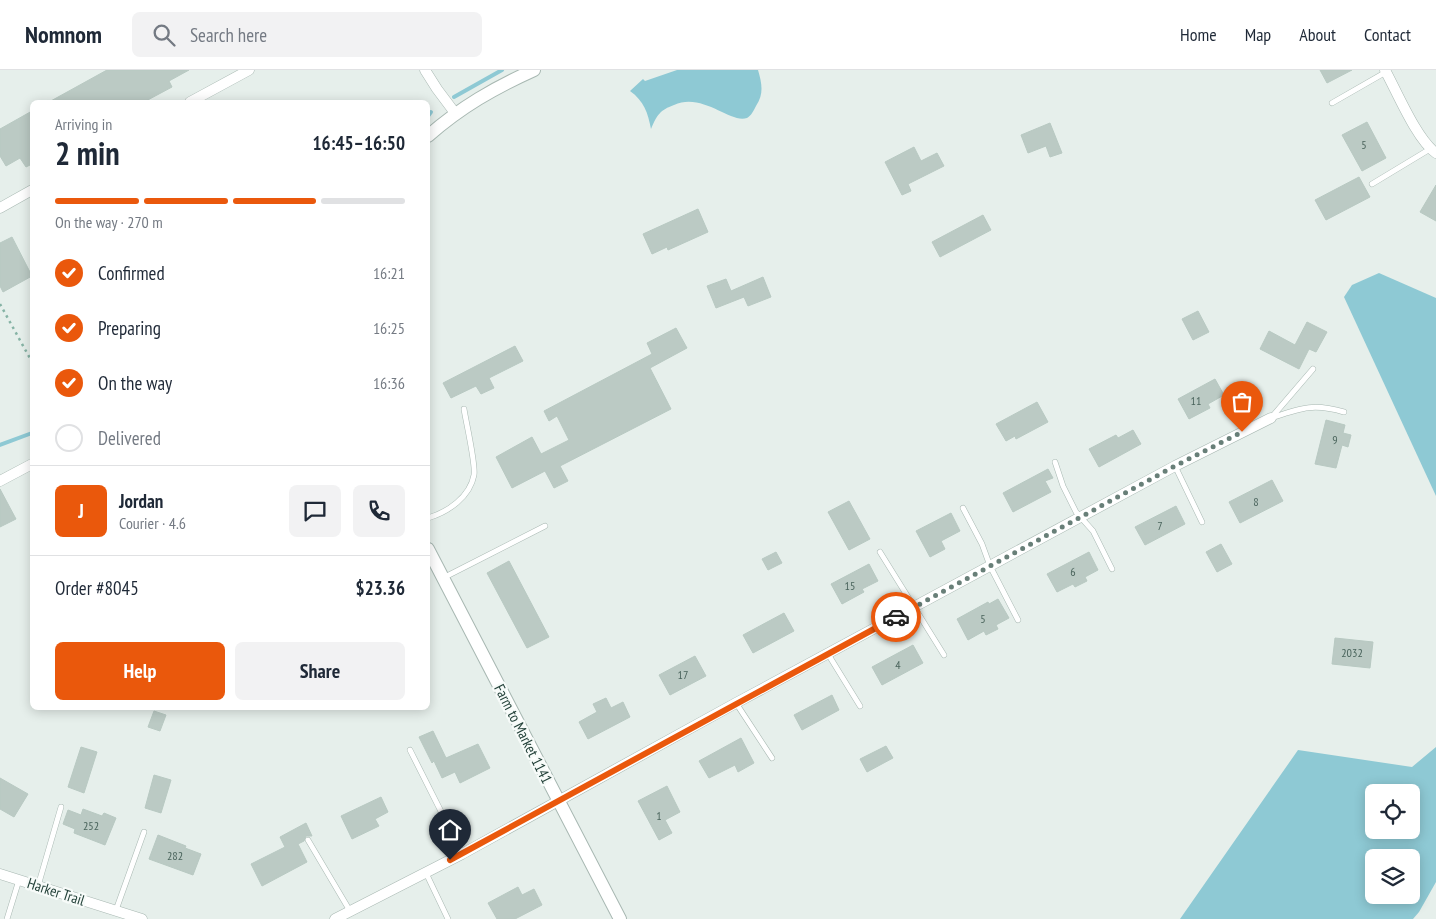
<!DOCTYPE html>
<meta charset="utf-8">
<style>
:root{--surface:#fff;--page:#f2f2f3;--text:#1f2937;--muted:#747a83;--line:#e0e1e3;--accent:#ea580c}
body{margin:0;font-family:"PT Sans Narrow",sans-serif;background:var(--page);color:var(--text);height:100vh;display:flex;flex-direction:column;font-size:19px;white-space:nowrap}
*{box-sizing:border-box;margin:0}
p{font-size:16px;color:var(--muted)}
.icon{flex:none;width:28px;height:28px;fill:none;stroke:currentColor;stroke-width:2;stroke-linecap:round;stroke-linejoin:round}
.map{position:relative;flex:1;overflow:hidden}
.sheet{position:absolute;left:30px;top:30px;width:400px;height:610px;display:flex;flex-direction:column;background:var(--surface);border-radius:8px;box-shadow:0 2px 12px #0003}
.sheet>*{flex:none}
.tools{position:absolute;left:1365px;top:714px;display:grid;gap:10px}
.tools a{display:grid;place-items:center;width:55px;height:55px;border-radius:8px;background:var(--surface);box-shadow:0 2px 12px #0003;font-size:25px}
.pin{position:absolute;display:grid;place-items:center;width:42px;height:42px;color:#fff;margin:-51px -21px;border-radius:50% 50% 50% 0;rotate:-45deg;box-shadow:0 0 5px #0007}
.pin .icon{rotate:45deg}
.courier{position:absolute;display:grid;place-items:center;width:50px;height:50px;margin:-25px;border:4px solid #ea580c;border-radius:50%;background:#fff;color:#222;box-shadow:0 1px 6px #0007}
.head em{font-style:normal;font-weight:800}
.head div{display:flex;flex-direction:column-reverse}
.head{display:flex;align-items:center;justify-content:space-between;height:85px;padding:0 25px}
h1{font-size:32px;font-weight:800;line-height:38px}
.bar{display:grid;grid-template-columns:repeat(4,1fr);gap:8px 5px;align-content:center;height:60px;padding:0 25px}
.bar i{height:6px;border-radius:4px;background:var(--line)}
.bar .selected{background:var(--accent)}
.bar p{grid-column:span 4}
.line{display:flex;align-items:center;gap:12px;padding:0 25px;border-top:1px solid var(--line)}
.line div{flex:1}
.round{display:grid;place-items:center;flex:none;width:52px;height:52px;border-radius:8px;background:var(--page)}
ol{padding:0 25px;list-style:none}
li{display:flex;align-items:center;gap:15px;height:55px}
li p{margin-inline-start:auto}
li .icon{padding:5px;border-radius:50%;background:var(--accent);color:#fff;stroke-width:4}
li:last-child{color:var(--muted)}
li i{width:28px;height:28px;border:2px solid var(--line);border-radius:50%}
.button{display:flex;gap:10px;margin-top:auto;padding:10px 25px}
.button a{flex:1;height:58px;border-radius:8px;background:var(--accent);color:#fff;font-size:20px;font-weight:800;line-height:58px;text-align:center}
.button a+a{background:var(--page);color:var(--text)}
header{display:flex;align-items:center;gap:30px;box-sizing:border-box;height:70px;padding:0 25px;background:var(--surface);border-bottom:1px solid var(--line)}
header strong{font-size:24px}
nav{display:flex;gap:28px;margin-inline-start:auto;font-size:18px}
.search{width:350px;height:45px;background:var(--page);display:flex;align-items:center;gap:12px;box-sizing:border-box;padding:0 18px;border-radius:8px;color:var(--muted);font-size:19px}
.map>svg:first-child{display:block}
.water{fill:#8ec9d4;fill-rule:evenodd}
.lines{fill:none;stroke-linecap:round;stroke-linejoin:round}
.stream{stroke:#8ec9d4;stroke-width:4}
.building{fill:#bbcac4;stroke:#b8c9c2}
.service-casing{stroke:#a8b8b2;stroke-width:6}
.minor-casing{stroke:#a8b8b2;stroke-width:11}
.tertiary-casing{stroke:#a8b8b2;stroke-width:14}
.path{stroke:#86b3a5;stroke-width:2.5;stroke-dasharray:2.5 4;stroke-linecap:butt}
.service{stroke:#fff;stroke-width:5}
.minor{stroke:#fff;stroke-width:10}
.tertiary{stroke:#fff;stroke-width:12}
.done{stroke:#687f78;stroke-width:5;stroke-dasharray:0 9}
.route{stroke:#ea580c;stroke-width:6}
.labels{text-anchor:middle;stroke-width:4.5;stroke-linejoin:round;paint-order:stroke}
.number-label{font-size:12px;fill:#4a645c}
.street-label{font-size:15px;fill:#24423a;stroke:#f7fbf9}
</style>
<header>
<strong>Nomnom</strong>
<div class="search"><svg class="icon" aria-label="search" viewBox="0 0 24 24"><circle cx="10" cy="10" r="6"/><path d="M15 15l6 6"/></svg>Search here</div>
<nav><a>Home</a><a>Map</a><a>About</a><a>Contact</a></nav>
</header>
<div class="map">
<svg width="1436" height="849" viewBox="0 0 1436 849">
<rect width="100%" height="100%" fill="#e6efeb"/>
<g class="water">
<path d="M677,0H758C762,14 764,24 756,36C754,40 751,46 747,48C730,54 703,22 674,35C660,40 657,45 651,59C648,43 644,31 630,21L643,9L645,11Z"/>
<path d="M1379,203L1436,228V426L1344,227L1352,215Z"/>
<path d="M1436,677V812L1419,842L1413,849H1180L1298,680L1412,697ZM1411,722V760H1374V722ZM1374,788H1411V825H1374Z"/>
</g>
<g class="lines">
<g class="stream">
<path d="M454,27L502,0"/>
<path d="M428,46L431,42"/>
<path d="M0,375L32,363"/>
</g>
</g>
<g class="building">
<path d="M107,0H189L169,11L172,17L144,32H49Z"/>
<path d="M1320,0H1352L1327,13Z"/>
<path d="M32,41V94L26,97L20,88L6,96L0,86V59Z"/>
<path d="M1367,52L1386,88L1362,101L1342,65Z"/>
<path d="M1050,53L1062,83L1050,87L1046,76L1028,83L1021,65Z"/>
<path d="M914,77L921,91L937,83L944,96L908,114L911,121L902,125L885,92Z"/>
<path d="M1359,107L1370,127L1326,150L1315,130Z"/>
<path d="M1436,115V151L1420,142Z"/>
<path d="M698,139L708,162L668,180L667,177L652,184L643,164Z"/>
<path d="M983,145L991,160L940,187L932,172Z"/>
<path d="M12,167L32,206L3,222L0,216V173Z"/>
<path d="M763,207L771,227L748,236L744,227L716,238L707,216L726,209L731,221Z"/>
<path d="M1198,241L1209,262L1193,270L1182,249Z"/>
<path d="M1307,252L1327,262L1316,282L1309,279L1299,299L1260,279L1269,261L1295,275Z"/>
<path d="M676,258L687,278L650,298L671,339L560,396L568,411L554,418L545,401L512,418L496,387L532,367L541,384L569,370L557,346L549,351L544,341L652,284L647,273Z"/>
<path d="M515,276L523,291L489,308L494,318L481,324L476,316L451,328L443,313Z"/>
<path d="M1215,309L1224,325L1208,334L1210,338L1189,349L1178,329Z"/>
<path d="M1037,332L1048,352L1016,369L1015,366L1006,371L996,354Z"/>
<path d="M1326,350L1345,355L1343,363L1351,365L1348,377L1342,375L1336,398L1315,394Z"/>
<path d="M1133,360L1141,374L1099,397L1089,379L1116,365L1118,368Z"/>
<path d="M1048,399L1053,408L1045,411L1051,422L1013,442L1003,423Z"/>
<path d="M1272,410L1283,431L1240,453L1229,432Z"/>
<path d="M0,419L16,449L0,457Z"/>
<path d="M849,431L870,469L849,480L828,442Z"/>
<path d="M1176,436L1185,454L1145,475L1135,457Z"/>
<path d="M951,443L960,461L941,471L945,479L930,487L916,461Z"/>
<path d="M1221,474L1232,494L1217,502L1206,482Z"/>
<path d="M776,482L782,493L768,500L762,489Z"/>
<path d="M1089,482L1098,500L1085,507L1087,511L1075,517L1073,514L1057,522L1047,504Z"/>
<path d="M509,491L549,567L527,578L487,503Z"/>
<path d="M869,494L878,511L862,519L864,522L842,534L831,514Z"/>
<path d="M998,529L1009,548L996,555L998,559L986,565L984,561L968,570L957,549L988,532L989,534Z"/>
<path d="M784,543L794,561L753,583L743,565Z"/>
<path d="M1335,568L1373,572L1370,598L1332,594Z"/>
<path d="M913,575L923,593L882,615L872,597Z"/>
<path d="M695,586L706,606L670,625L659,605Z"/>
<path d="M832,625L839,640L802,660L794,645Z"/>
<path d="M606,628L611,638L623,632L630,647L588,669L579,652L597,642L593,634Z"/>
<path d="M154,641L166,645L160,661L148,657Z"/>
<path d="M433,661L446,688L478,674L490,698L460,713L455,702L442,708L434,691L432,693L419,667Z"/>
<path d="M741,668L754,693L738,702L735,695L709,708L699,691Z"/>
<path d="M886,676L893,688L867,702L860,689Z"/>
<path d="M81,677L97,682L84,723L68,717Z"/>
<path d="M154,705L171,710L161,743L145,738Z"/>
<path d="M0,708L28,724L14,747L0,739Z"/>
<path d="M667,716L680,742L665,750L672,763L659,770L638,731Z"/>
<path d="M381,727L388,742L375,749L379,756L352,769L341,746Z"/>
<path d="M83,739L102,746L104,743L116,748L105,775L74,763L75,759L63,754L68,740L81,745Z"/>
<path d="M306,753L312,766H306L304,771L298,774L307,792L262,816L251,794L285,777L280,767Z"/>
<path d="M158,765L186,776L185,778L201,784L193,805L149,789Z"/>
<path d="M518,817L522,825L534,819L542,835L515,849H497L488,833Z"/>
</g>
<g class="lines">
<g class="service-casing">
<g id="service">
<path d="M1332,33L1386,2"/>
<path d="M1372,114L1430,79"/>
<path d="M1271,348C1301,338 1313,333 1344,342"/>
<path d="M1271,348L1313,299"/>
<path d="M1055,392L1063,416L1076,442L1093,461L1112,499"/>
<path d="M1175,396L1202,452"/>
<path d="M963,438L982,474L990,496L1018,550"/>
<path d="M428,448C448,442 470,427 474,405C476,395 466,352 464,339"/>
<path d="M880,482L944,585"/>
<path d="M443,508L545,456"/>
<path d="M828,584L860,636"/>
<path d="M736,633L772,688"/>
<path d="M410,680L462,783"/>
<path d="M308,770L350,841"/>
<path d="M426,803L448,849"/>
<path d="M38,816L61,737"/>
<path d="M116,840L144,762"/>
<path d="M7,849L19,810"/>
</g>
</g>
<g class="minor-casing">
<g id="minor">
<path d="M425,0L437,19L455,43"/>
<path d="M1385,0C1397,22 1417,70 1436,83"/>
<path d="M190,32L249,0"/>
<path d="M0,138L32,120"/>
<path d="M0,411L32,394"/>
<path d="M0,804L142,849"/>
<path d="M335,849L462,784L736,633L1175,396L1271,348"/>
</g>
</g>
<g class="tertiary-casing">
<g id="tertiary">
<path d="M428,66C461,37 494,18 534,0"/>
<path d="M428,479L620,849"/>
</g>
</g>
<path class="path" d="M0,234L32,292"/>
<use href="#service" class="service"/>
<use href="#minor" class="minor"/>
<use href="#tertiary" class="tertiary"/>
</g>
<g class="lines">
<path class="done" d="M896,547L1175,396L1242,362"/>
<path class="route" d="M450,790L896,547"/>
</g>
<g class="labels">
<g class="number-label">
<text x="1364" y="79">5</text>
<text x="1196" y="335">11</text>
<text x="1335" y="374">9</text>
<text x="1256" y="436">8</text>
<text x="1160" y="460">7</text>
<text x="1073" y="506">6</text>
<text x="850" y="520">15</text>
<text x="983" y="553">5</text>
<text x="1352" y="587">2032</text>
<text x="898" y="599">4</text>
<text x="683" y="609">17</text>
<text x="659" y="750">1</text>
<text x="91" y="760">252</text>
<text x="175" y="790">282</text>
</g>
<g class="street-label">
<text transform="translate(523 664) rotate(63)" y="5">Farm to Market 1141</text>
<text transform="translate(56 822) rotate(18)" y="5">Harker Trail</text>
</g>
</g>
</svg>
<div class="tools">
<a><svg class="icon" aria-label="locate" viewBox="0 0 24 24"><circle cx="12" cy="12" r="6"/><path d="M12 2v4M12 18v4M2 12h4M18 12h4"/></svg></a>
<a><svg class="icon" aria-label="layers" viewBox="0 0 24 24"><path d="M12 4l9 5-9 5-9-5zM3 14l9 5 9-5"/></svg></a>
</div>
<div class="pin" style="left:1242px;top:362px;background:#ea580c"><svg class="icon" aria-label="bag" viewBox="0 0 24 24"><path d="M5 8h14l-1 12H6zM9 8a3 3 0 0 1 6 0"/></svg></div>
<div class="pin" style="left:450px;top:790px;background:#1f2937"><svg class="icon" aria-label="home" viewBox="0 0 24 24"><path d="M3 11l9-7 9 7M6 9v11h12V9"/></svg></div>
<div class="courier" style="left:896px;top:547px"><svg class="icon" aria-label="car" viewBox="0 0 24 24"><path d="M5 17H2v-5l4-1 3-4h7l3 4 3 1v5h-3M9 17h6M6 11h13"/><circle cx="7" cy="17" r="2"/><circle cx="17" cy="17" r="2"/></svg></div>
<section class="sheet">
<div class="head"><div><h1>2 min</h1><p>Arriving in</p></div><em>16:45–16:50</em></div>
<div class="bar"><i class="selected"></i><i class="selected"></i><i class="selected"></i><i></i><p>On the way · 270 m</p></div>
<ol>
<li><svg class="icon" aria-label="check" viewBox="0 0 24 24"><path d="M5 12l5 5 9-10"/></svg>Confirmed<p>16:21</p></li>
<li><svg class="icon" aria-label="check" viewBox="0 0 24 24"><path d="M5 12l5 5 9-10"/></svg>Preparing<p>16:25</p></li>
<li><svg class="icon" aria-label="check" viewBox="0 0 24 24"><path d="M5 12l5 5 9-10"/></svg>On the way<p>16:36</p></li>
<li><i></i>Delivered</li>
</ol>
<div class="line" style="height:90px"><b class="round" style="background:var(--accent);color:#fff">J</b><div><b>Jordan</b><p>Courier · 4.6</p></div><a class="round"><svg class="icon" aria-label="chat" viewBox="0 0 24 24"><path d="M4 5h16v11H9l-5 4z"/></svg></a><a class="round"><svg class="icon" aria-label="phone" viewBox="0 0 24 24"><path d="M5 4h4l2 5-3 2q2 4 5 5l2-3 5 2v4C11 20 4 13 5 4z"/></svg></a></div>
<div class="line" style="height:65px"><div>Order #8045</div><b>$23.36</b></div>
<div class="button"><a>Help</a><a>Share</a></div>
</section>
</div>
